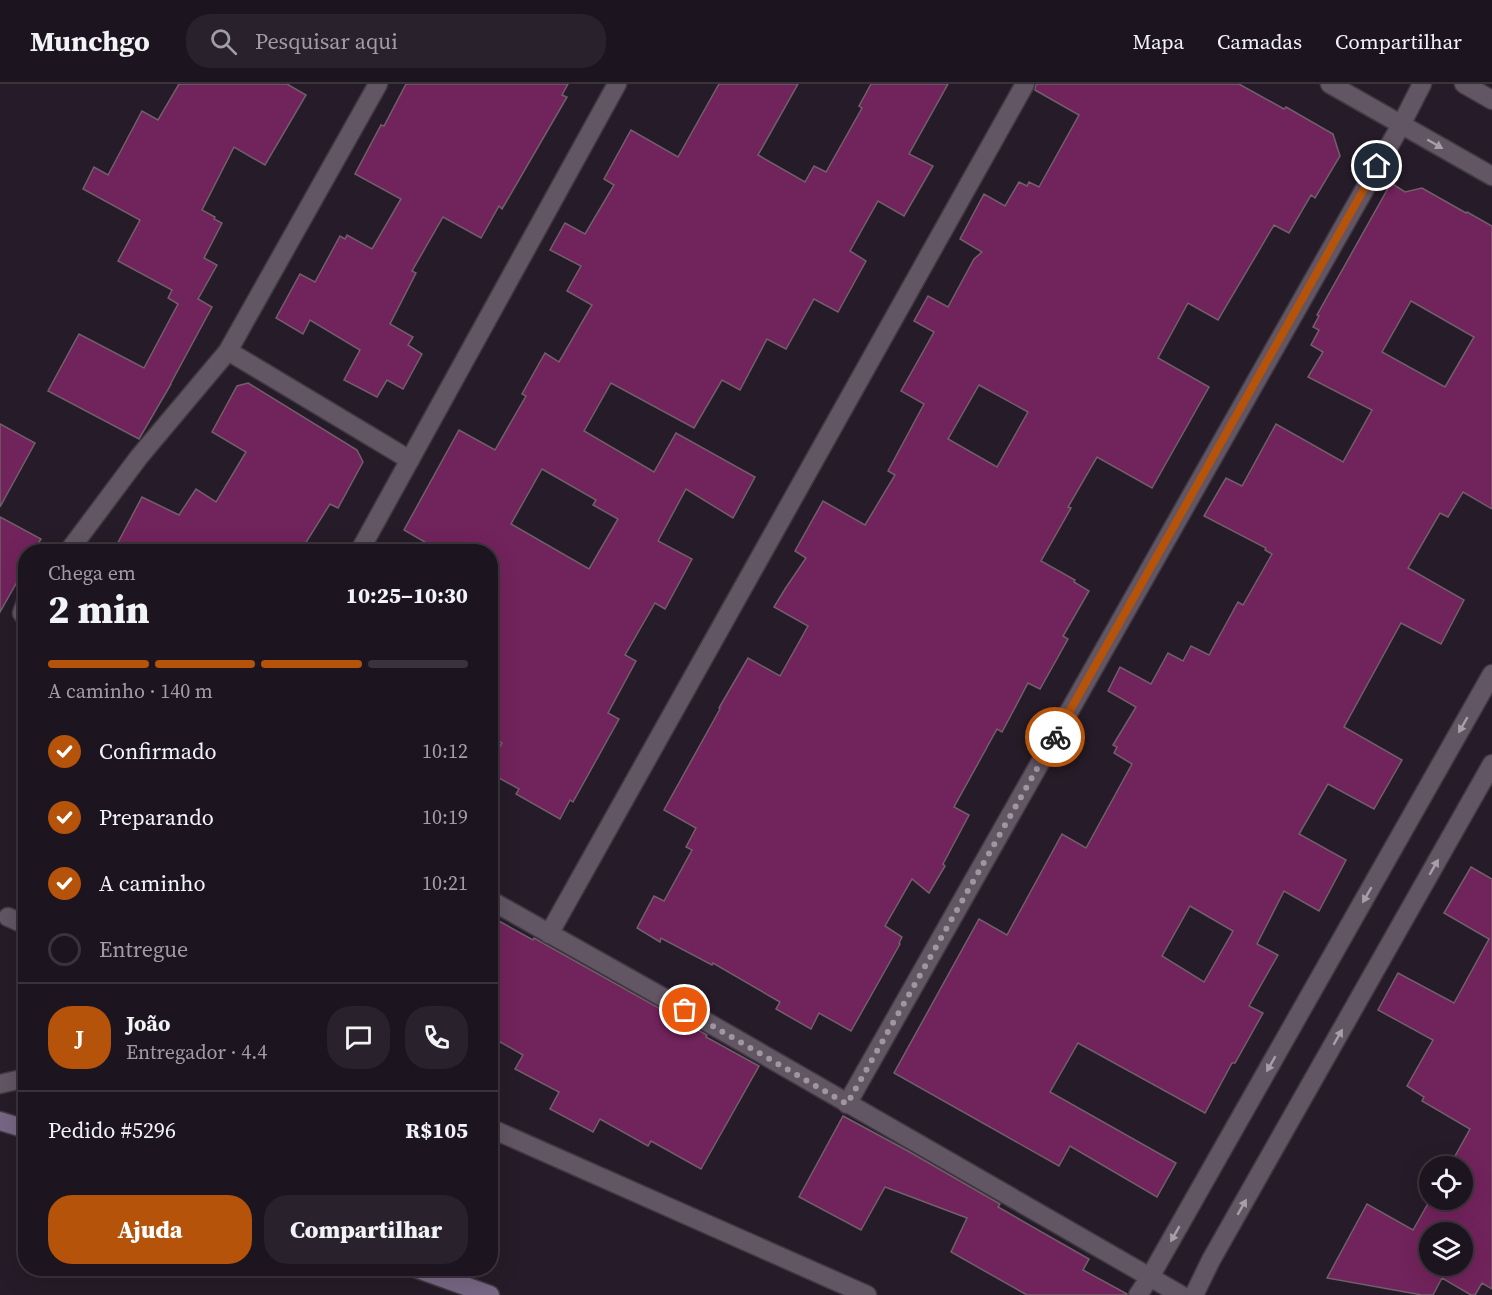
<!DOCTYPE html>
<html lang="pt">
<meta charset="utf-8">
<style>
:root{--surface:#1c141e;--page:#29212b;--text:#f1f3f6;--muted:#a09ea4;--line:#3a333c;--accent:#b45309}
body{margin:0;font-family:"Source Serif 4",serif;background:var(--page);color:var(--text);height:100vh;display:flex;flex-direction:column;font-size:22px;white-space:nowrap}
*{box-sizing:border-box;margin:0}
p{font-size:20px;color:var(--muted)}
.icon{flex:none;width:33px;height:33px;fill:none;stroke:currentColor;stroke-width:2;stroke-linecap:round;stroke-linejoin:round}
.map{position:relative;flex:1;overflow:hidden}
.drawer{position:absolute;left:18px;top:460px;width:480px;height:732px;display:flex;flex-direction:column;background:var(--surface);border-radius:24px;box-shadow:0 6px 24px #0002,0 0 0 2px var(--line)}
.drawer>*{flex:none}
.controls{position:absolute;left:1419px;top:1072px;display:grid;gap:12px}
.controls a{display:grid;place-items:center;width:54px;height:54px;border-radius:50%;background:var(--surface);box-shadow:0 6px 24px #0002,0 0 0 2px var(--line);font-size:30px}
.pin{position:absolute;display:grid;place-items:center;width:51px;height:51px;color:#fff;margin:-26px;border:3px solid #fff;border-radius:50%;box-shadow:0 2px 6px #0007}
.courier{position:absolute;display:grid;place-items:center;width:60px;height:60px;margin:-30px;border:4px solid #b45309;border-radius:50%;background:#fff;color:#222;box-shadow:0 2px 8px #0007}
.headline em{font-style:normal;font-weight:800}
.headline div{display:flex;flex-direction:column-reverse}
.headline{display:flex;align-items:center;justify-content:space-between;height:102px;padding:0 30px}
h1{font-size:39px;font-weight:800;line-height:45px}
.bar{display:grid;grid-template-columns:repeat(4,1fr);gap:9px 6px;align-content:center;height:72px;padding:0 30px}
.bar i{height:8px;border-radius:4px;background:var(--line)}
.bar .on{background:var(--accent)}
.bar p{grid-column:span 4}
.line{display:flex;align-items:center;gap:15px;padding:0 30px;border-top:2px solid var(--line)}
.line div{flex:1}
.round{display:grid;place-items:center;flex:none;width:63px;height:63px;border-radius:24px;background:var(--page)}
ol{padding:0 30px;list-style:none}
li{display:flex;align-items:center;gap:18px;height:66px}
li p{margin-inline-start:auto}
li .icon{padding:6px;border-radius:50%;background:var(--accent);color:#fff;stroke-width:4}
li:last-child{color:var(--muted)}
li i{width:33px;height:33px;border:3px solid var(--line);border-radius:50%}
.cta{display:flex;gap:12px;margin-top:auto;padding:12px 30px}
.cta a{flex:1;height:69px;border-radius:24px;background:var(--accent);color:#fff;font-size:24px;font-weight:800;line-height:69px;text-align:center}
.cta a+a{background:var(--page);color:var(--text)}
header{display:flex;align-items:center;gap:36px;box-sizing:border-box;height:84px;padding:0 30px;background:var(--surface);border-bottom:2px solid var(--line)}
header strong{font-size:28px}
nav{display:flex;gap:33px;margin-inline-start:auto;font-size:21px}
.search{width:420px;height:54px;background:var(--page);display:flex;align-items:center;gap:15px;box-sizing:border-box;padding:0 21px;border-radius:24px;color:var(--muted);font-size:22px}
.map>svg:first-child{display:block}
.building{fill:#71235b;stroke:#715f6a;stroke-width:1.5;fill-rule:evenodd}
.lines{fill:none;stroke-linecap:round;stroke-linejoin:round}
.street-casing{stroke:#403942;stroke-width:21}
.secondary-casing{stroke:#403942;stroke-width:21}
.street{stroke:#625564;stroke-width:18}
.secondary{stroke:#776684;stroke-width:18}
.oneway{fill:#a79ea9}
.done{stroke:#9f96a0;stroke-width:6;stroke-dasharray:0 10.8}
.route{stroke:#b45309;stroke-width:8}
</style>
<header>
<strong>Munchgo</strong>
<div class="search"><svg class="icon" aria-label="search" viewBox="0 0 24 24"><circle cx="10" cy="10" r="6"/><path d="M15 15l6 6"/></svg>Pesquisar aqui</div>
<nav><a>Mapa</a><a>Camadas</a><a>Compartilhar</a></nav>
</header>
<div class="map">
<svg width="1492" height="1211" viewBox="0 0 1492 1211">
<rect width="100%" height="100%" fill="#261b28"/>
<g class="building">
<path d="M179,0H287L306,11L265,81L234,63L202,126L215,133L214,135L222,139L204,174L217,181L198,215L212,223L171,299V300L139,355L48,307L79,250L144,284L178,220L168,214L172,206L118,177L140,136L83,105L94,83L108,91L142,27L158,36Z"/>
<path d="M406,0H568L562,11L567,13L502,125L499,122L481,154L443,133L412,187L416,189L390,240L413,253L408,261L422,270L403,305L387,296L377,313L344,296L360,266L310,236L303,250L276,234L300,190L315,198L340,152L345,155L347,151L372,165L401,115L355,90L381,41L384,42Z"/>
<path d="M719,0H798L758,71L805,98L814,82L826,88L862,24L859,22L871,0H948L909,70L933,82L904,132L878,117L850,167L866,177L838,228L814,215L786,265L767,255L740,306L722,296L694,344L611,299L584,347L654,388L676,349L755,393L733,434L686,405L658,457L692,475L665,525L655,519L625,571L636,577L608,629L619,635L573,718L570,716L560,735L516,710L519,705L490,689V679L502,659L490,653V468H442L404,446L459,346L495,366L526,312L522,310L545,269L559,278L592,221L567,207L581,182L550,166L565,139L585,150L614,101L604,95L631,46L678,73ZM542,385L596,416L593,421L618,435L589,485L511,440Z"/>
<path d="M1036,0H1239L1284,25L1286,23L1333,50L1340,72L1315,114L1311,111L1289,149L1274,141L1218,236L1188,219L1158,274L1209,303L1152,404L1097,373L1068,423L1071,424L1041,477L1075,496L1074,498L1089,507L1063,552L1068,555L1040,605L1028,599L1002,648L997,645L954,723L969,731L943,780L945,782L929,809L912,795L885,842L902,853L899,859L900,860L851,947L819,929L811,945L776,925L780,918L713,879L712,881L661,854L660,858L637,844L654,812L664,817L692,766L686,763L696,744L664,726L720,625L719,624L748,574L780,592L808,542L774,523L785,505L806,474L795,467L823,417L865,441L895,391L888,387L924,320L901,307L934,248L914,237L928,212L948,223L974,175L982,168L960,155L984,110L1005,122L1019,98L1027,102L1029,98L1039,103L1079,31L1035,6ZM979,301L1028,328L997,383L948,355Z"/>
<path d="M1391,99L1405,108L1422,104L1466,129L1467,128L1492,142V425L1463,408L1448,433L1440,429L1408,484L1464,516L1441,560L1401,539L1344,643L1402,676L1374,725L1328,700L1299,750L1346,776L1319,827L1284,807L1257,860L1278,871L1249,922L1263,929L1235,979H1232L1205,1029L1078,959L1050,1008L1176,1079L1157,1113L1070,1062L1059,1082L894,989L979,835L1007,851L1062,750L1086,764L1132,680L1114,669L1117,663L1113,661L1136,623L1108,607L1120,583L1151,600L1168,569L1183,577L1191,562L1209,571L1238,518L1243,521L1272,470L1265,466L1266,464L1204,432L1226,394L1242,402L1276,340L1343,378L1372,326L1308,293L1323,268L1311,261L1319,246L1313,243L1319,232L1317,231ZM1411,217L1474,253L1445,303L1382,268ZM1190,822L1233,847L1204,898L1162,872Z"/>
<path d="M248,299L357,366L363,378L338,424L330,420L300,468H113L142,413L179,431L196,405L216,418L246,368L212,348L237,302Z"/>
<path d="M0,340L35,359L0,423Z"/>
<path d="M0,433L41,455L33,468H26V482L0,528Z"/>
<path d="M1471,783L1492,795V1205L1482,1199L1475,1211H1471L1442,1194L1433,1211H1422L1327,1194L1367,1120L1413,1146L1430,1116H1462V1083H1449L1470,1045L1422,1017L1424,1013L1407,1002L1433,956L1378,926L1398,889L1454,919L1489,855L1444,829ZM1430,1149H1462V1182H1430Z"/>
<path d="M490,832L533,856L534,854L707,951L706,953L759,982L701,1085L651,1057L648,1062L600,1035L593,1048L550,1025L559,1008L515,985L523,971L490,952Z"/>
<path d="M843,1032L908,1067L1000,1120L998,1123L1089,1175L1083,1186L1127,1210V1211H1027L951,1168L967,1134L885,1103L861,1146L799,1113Z"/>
</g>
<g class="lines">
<g class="street-casing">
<g id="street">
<path d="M1330,0L1492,92"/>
<path d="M1464,0L1492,16"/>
<path d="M228,267L410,376"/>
<path d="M68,468L139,373L228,267L378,0"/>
<path d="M359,468L617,0"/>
<path d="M26,518L22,529L26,535"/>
<path d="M490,816L705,937L1181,1211"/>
<path d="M8,833L26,841"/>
<path d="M549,850L1025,0"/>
<path d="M0,1000L26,994"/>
<path d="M847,1020L1401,41L1422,0"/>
<path d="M490,1044L867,1211"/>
<path d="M1138,1211L1150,1193L1492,590"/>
<path d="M1194,1211L1211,1176L1492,680"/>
</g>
</g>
<g class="secondary-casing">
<g id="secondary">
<path d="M0,1037L26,1045"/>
<path d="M418,1185L490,1211"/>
</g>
</g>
<use href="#street" class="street"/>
<use href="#secondary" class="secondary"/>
</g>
<defs><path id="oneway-solid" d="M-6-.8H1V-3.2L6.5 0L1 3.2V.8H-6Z" transform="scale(1.5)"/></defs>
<g class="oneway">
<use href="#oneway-solid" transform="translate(1435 60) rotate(30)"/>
<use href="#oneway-solid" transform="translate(1463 641) rotate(120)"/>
<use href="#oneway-solid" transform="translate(1434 783) rotate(-60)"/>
<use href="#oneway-solid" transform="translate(1367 811) rotate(120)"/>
<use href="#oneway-solid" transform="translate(1338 953) rotate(-60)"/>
<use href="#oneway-solid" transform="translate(1271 980) rotate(120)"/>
<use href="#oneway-solid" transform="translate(1242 1123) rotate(-60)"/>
<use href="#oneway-solid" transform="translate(1175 1150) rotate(120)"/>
</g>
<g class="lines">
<path class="done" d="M685,926L847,1020L1055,653"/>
<path class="route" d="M1055,653L1377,82"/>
</g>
</svg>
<div class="controls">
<a><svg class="icon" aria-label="locate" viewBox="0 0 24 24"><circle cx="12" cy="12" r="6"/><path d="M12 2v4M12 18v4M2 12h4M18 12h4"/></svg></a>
<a><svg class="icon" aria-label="layers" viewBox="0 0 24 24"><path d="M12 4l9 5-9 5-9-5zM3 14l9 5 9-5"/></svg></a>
</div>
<div class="pin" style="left:685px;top:926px;background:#ea580c"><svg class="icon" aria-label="bag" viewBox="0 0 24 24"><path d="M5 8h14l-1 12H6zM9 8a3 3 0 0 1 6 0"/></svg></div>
<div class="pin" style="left:1377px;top:82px;background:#1f2937"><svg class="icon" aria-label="home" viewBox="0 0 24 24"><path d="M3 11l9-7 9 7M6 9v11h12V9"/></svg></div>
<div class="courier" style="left:1055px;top:653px"><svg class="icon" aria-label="bike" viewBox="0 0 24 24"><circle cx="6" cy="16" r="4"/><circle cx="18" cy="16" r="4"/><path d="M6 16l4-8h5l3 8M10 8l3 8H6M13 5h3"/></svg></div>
<section class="drawer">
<div class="headline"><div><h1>2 min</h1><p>Chega em</p></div><em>10:25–10:30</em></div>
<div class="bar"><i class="on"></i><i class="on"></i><i class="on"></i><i></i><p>A caminho · 140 m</p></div>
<ol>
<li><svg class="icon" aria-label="check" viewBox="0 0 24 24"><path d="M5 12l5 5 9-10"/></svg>Confirmado<p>10:12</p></li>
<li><svg class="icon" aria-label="check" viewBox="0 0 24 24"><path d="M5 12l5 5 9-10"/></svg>Preparando<p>10:19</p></li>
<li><svg class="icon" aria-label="check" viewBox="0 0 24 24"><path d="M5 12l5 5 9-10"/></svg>A caminho<p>10:21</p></li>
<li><i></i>Entregue</li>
</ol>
<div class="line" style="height:108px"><b class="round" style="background:var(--accent);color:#fff">J</b><div><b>João</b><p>Entregador · 4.4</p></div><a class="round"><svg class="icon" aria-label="chat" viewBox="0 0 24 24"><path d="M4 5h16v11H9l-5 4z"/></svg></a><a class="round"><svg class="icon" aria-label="phone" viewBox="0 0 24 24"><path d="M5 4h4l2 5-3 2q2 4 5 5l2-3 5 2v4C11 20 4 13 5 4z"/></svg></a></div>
<div class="line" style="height:78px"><div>Pedido #5296</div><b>R$105</b></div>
<div class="cta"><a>Ajuda</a><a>Compartilhar</a></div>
</section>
</div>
